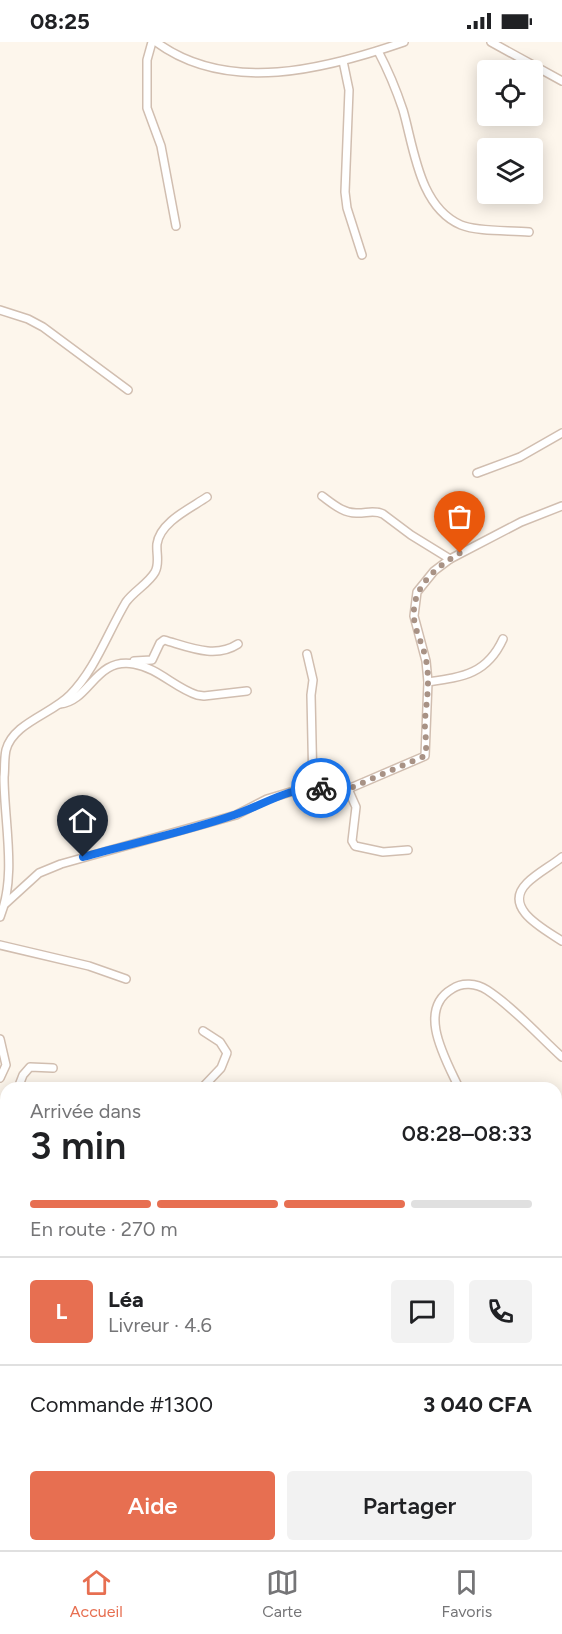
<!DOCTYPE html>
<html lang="fr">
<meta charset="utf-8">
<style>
:root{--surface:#fff;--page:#f2f2f2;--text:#202124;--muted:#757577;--line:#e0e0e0;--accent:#e76f51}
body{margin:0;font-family:Figtree,sans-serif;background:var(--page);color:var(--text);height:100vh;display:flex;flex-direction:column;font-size:22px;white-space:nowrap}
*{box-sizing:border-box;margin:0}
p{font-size:20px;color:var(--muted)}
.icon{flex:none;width:33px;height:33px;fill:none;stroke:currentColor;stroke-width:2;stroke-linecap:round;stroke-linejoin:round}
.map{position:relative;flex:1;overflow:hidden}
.details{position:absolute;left:0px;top:1040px;width:562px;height:470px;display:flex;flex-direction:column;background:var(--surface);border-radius:18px 18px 0 0;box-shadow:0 3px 15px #0003}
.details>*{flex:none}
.tools{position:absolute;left:477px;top:18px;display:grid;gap:12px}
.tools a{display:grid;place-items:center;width:66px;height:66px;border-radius:6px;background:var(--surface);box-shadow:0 3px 15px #0003;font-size:30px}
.pin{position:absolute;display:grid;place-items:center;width:51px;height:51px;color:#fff;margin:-62px -26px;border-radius:50% 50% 50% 0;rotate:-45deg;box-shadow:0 0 6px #0007}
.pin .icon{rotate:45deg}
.courier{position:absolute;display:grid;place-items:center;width:60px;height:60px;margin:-30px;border:4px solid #1a73e8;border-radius:50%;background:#fff;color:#222;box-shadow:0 2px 8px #0007}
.head em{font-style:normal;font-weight:600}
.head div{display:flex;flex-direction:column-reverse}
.head{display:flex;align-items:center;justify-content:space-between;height:102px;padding:0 30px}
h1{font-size:39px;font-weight:600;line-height:45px}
.bar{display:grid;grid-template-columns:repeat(4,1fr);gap:9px 6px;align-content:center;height:72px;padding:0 30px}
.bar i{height:8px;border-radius:4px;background:var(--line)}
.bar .current{background:var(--accent)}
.bar p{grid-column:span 4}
.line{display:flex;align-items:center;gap:15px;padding:0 30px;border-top:2px solid var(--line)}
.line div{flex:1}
.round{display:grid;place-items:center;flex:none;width:63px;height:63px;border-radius:6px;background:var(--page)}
.cta{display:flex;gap:12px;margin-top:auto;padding:12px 30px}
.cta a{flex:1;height:69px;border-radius:6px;background:var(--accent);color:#fff;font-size:24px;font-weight:600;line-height:69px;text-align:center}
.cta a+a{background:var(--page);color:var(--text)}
.status{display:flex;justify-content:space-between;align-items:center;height:42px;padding:0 30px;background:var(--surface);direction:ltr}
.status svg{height:16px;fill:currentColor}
.menu{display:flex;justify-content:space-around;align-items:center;height:84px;border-top:2px solid var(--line);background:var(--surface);font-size:16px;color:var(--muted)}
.menu a{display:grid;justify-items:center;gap:3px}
.menu .current{color:var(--accent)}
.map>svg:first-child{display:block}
.education{fill:#f3e8fa}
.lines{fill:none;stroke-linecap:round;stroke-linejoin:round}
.minor-casing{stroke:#d1beb0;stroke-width:10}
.minor{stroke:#fff;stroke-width:7}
.done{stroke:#a89285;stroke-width:6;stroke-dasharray:0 10.8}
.route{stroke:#1a73e8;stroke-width:8}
</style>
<div class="status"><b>08:25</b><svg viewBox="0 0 49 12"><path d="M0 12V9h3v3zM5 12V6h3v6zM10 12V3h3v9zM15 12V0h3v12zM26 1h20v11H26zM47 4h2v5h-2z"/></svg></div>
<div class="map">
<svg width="562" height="1508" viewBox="0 0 562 1508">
<rect width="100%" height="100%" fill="#fdf6ec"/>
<g class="education">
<path d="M557,1410L562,1414V1491L557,1500Z"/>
<path d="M467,1503H554L551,1508H464Z"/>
</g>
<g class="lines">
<g class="minor-casing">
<g id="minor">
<path d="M152,0L147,18V66L161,104L176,184"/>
<path d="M156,0C228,53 326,27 404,0"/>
<path d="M491,0L562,39"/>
<path d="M378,9C388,28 396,47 403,68C414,106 419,165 461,183C478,190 511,188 529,190"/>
<path d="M343,19L349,48L345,150L347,166L362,213"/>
<path d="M0,268L28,277L43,285L128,348"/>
<path d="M477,431L520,415L562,391"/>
<path d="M322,454C333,462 344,472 358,471C367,471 375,468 383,472L411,493L450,517"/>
<path d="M307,612L313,638L311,653L313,746"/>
<path d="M134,619L152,618L160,601L164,598C189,605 215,617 238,602"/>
<path d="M428,640C463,635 487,632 503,597"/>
<path d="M60,662C90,659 95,615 134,622C158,626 175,646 197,653L204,654L247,649"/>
<path d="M348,747L356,765L352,799L355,804L383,810L408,808"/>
<path d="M562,815C551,824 537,831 527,841C502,866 544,887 562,899"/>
<path d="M5,862L39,831L61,822L236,773L267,757L297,748L348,747L425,714L428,640L426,619L414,574L417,550L434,529L450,517L521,480L562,464"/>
<path d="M0,875C17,833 4,780 4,735C5,727 4,717 6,708C13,681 52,672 70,653C95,628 108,590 126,560C134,549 149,541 155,530C160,521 156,511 157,502C160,480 191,466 207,455"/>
<path d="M0,903L89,924L126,937"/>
<path d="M0,997L6,1023L0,1036"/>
<path d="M18,1046L23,1033L30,1025L53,1026"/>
<path d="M202,1046L221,1026L227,1011L220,1000L203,989"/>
<path d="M459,1046C446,1018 416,968 452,947C462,940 476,941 487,948C513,965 539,994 562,1015"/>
<path d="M0,1071L6,1068"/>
<path d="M556,1097L562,1088"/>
<path d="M0,1214L6,1208"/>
<path d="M556,1240L562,1231"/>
<path d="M556,1335L562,1326"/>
<path d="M72,1508L92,1503"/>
<path d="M350,1508L353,1503"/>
<path d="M450,1508L453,1503"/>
</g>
</g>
<use href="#minor" class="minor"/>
</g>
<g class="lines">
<path class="done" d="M321,746L348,747L425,714C428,702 424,689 425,677C427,657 430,638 426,618C424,606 418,595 415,583C408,548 433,527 460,511"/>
<path class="route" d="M83,815C133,801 185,790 234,773C264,763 288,745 321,746"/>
</g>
</svg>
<div class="tools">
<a><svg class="icon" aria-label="locate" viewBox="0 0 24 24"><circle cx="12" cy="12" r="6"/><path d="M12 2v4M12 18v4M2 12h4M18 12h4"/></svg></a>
<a><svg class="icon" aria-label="layers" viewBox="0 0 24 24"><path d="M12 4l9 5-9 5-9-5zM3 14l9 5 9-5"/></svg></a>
</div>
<div class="pin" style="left:460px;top:511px;background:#ea580c"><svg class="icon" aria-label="bag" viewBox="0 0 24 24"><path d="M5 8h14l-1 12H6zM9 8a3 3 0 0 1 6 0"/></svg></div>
<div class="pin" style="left:83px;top:815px;background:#1f2937"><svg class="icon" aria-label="home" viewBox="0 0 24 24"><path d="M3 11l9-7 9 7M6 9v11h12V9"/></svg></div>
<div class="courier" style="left:321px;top:746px"><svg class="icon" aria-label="bike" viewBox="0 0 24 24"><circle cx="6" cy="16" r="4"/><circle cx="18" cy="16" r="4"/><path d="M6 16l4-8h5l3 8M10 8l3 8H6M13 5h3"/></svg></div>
<section class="details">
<div class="head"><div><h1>3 min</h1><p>Arrivée dans</p></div><em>08:28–08:33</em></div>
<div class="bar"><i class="current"></i><i class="current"></i><i class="current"></i><i></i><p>En route · 270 m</p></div>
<div class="line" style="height:108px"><b class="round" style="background:var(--accent);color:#fff">L</b><div><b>Léa</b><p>Livreur · 4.6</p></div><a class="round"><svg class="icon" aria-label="chat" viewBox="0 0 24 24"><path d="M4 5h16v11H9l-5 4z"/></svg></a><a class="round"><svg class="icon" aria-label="phone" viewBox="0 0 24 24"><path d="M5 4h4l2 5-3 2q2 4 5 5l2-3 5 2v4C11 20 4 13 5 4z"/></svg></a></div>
<div class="line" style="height:78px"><div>Commande #1300</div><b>3 040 CFA</b></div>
<div class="cta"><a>Aide</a><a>Partager</a></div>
</section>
</div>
<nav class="menu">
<a class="current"><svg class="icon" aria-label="home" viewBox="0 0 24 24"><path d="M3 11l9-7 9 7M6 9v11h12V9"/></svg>Accueil</a>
<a><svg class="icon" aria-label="map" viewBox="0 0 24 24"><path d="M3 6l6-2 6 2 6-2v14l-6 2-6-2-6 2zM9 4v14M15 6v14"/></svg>Carte</a>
<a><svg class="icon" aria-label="saved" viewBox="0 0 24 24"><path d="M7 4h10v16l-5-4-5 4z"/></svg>Favoris</a>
</nav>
